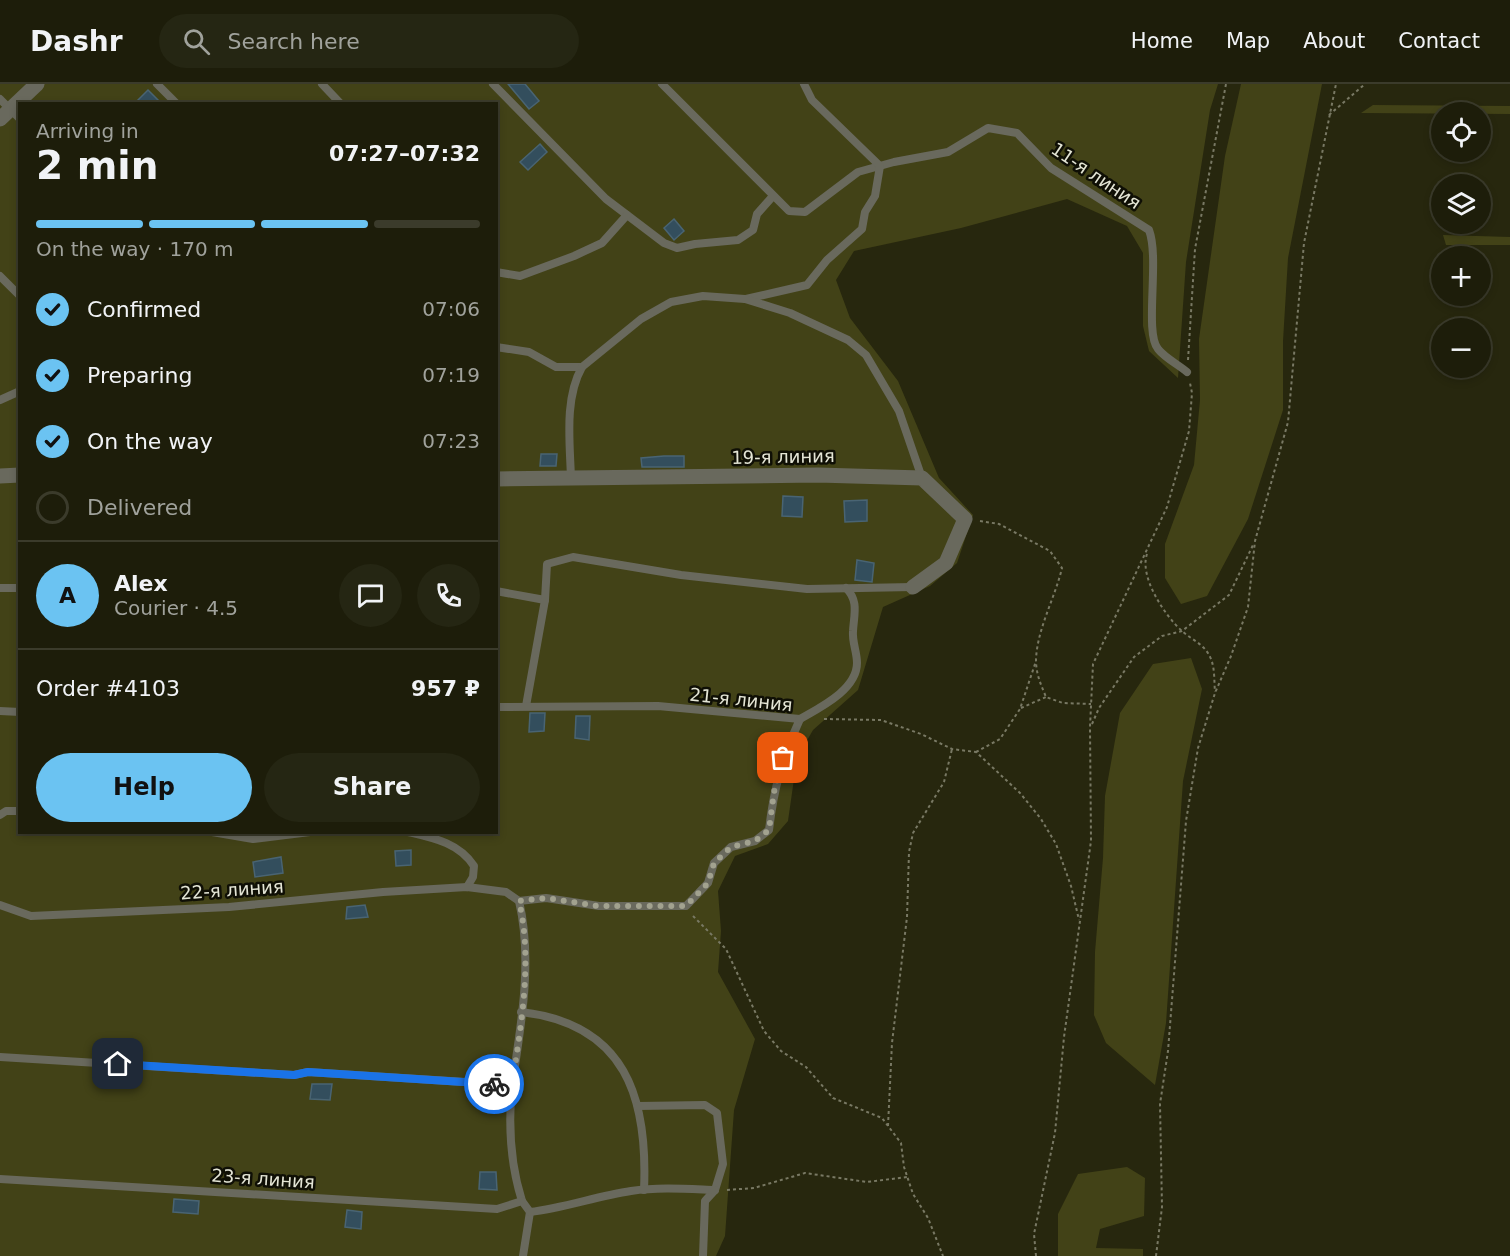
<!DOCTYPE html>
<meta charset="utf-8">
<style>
:root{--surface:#1d1d0a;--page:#252613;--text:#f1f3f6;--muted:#a0a29c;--line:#3b3b2b;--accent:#6bc3f2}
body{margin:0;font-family:"DejaVu Sans",sans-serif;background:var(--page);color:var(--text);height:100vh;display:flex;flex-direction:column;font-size:22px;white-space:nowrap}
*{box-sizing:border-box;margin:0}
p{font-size:20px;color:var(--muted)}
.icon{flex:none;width:33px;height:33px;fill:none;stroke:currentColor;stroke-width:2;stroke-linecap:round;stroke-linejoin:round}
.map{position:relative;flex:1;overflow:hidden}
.sheet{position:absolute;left:18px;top:18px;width:480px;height:732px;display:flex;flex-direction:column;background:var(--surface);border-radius:0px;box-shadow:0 3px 9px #0003,0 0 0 2px var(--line)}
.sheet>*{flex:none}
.tools{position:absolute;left:1431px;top:18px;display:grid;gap:12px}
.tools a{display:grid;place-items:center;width:60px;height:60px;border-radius:50%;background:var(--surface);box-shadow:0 3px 9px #0003,0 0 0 2px var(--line);font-size:30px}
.pin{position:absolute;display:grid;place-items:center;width:51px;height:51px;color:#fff;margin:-26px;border-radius:12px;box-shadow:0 3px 9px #0006}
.courier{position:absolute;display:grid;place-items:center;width:60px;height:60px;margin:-30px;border:4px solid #1a73e8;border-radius:50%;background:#fff;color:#222;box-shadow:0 2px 8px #0007}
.overview em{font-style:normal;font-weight:800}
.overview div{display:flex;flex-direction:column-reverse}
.overview{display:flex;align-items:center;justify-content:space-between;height:102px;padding:0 18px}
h1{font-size:39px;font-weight:800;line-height:45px}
.bar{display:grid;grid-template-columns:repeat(4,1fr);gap:9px 6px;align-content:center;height:72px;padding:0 18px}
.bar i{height:8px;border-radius:4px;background:var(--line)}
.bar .selected{background:var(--accent)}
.bar p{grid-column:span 4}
.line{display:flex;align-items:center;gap:15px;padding:0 18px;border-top:2px solid var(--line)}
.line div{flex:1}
.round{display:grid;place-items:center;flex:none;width:63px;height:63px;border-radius:32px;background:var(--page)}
ol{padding:0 18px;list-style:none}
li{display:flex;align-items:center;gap:18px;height:66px}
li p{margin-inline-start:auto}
li .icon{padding:6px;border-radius:50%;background:var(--accent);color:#111;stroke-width:4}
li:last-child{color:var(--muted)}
li i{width:33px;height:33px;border:3px solid var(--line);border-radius:50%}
.action{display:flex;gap:12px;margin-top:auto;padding:12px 18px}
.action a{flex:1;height:69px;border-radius:36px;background:var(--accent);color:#111;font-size:24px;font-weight:800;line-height:69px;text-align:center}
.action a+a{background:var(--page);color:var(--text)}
header{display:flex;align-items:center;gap:36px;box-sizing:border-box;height:84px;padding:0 30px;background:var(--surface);border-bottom:2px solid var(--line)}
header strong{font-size:28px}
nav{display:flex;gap:33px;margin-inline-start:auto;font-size:21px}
.search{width:420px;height:54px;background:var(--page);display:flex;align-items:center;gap:15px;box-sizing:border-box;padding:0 21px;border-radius:33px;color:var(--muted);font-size:22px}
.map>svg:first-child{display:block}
.green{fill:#424217;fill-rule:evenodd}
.building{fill:#334e5d;stroke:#496473;stroke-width:1.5}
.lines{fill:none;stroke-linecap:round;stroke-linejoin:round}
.path{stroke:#797964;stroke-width:2;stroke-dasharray:3 3;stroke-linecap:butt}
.lane{stroke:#69695d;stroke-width:8}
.street{stroke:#69695d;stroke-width:15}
.done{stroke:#a2a28f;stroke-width:6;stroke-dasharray:0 10.8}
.route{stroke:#1a73e8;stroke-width:8}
.labels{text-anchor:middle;stroke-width:5;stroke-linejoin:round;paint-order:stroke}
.street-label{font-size:18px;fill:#e4e5d5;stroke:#0f0f05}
</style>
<header>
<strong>Dashr</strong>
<div class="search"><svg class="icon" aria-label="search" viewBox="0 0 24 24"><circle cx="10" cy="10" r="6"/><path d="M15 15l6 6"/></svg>Search here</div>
<nav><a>Home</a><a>Map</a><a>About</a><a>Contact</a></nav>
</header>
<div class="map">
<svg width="1510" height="1172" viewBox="0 0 1510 1172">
<rect width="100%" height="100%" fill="#27270e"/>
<g class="green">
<path d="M0,0H1218L1210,26L1186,178L1178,294L1149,267L1143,242V169L1127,142L1067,115L961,144L854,167L836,196L850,234L898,297L939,394L973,431L957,479L930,502L883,523L858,606L813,646L797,674L788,737L768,760L735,772L718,807L721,847L718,888L755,955L734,1026L725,1152L716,1172H0ZM20,20H496V748H20Z"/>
<path d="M1241,0H1322L1288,174L1283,257V326L1248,435L1207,512L1181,520L1165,494V460L1194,381L1200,316L1199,255L1225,72Z"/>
<path d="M1373,21L1510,22V30L1361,29Z"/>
<path d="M1443,151L1510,153V161H1446Z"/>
<path d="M1191,574L1202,605L1183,697L1166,939L1155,1001L1106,959L1094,931L1095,868L1103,774L1105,712L1120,629L1153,580Z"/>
<path d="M1127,1083L1145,1094L1144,1132L1100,1145L1096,1164L1143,1165V1172H1058V1130L1078,1090Z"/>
</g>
<g class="building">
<path d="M508,0H525L539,17L529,25Z"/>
<path d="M148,6L162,20H134Z"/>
<path d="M540,60L547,68L528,86L520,78Z"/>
<path d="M674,135L684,147L674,156L664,144Z"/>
<path d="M541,370H557L556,382H540Z"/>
<path d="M664,372H684V383H642L641,374Z"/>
<path d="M783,412L803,413L802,433L782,432Z"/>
<path d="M867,416V437L845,438L844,417Z"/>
<path d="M857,476L874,479L872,498L855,496Z"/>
<path d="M530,629H545L544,647L529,648Z"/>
<path d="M576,632H590L589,656L575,654Z"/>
<path d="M411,766V781L396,782L395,767Z"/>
<path d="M281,773L283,789L255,793L253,778Z"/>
<path d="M365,821L368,833L346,835L347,823Z"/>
<path d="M312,1000H332L330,1016L310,1015Z"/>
<path d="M480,1088H496L497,1106L479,1105Z"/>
<path d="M174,1115L199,1117L198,1130L173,1128Z"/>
<path d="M347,1126L362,1128L361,1145L345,1143Z"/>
</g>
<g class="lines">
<g class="path">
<path d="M1329,31L1365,0"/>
<path d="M1188,276L1195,165L1226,0"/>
<path d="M980,437L999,440L1050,467L1062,484C1055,514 1037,545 1036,576C1036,590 1041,601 1046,613L1063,619L1091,620"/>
<path d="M1147,470C1139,493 1165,532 1182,547C1193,557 1205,560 1211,575C1215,585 1214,597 1215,608"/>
<path d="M1021,624L1046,613"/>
<path d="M824,635L881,636L921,650L952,665L976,668L1020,709L1041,735L1056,760L1071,802L1079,836"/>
<path d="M1092,640L1099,624L1134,573L1162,552L1182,547L1229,511L1254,459"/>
<path d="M976,668L1000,655L1020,625L1036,577"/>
<path d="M693,832L726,865L764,947L781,967L806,983L833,1014L882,1034L901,1059L904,1083L913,1110L928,1134L943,1172"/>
<path d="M888,1042L892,959L907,833L909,768L913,749L944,698L952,665"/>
<path d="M727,1106L754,1104L805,1089L867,1098L907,1093"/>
<path d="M1036,1172L1034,1150L1055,1049L1064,953L1091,757L1090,643L1093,580L1167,423L1189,347L1192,309L1190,299"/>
<path d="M1156,1172L1162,1123L1160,1020L1168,967L1186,737L1198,664L1215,609L1231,572L1248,523L1255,457L1288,338L1304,159L1336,0"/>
</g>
<g class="lane">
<path d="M157,0L177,20"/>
<path d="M322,0L341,20"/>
<path d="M493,0L606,115L664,159L677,164L695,160L738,156L753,146L757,130L773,112"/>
<path d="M662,0L789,127L805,128L858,88L894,78L948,68L988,44L1017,49L1051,84L1149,146C1160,175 1144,248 1158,265C1165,274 1179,281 1187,288"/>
<path d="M0,15L20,35"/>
<path d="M496,188L520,192L574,172L602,159L627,131"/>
<path d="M0,192L20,212"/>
<path d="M746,215L807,201L827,176L862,145L865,128L875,112L880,82L812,16L804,0"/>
<path d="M496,263L529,268L556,283H582C564,315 570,359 571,395"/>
<path d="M582,283L641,235L671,218L703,212L745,215L790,229L848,256L866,271L899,327L922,394"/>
<path d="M0,316L20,307"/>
<path d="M0,504H20"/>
<path d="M496,507L545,516"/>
<path d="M526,622L545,516L547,480L573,473L681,491L807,505L913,503"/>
<path d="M496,623L658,622L800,635C782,675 774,703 769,746L755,757L731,763L714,779L708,799L686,822H599L546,814L519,817"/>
<path d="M0,627L20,628"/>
<path d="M800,635C819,624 857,606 857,579C857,568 852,558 853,547C854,530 859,517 846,504"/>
<path d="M0,731L6,727H20"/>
<path d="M212,748L253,755L310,748"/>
<path d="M408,748C434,754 459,759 474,782L473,793L467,803"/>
<path d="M0,821L31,832L229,823L383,808L467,803L506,808L519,817C533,876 521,942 512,1001"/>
<path d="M521,928C626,940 648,1014 644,1106"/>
<path d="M0,973L294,991L308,988L512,1001C508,1042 510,1079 522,1117"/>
<path d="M638,1022L705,1021L717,1029L723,1080L715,1106L705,1117L703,1172"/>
<path d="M0,1095L497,1125L522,1117L530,1128L523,1172"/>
<path d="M530,1128C564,1124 597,1112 631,1107C659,1103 687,1105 715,1106"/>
</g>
<g class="street">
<path d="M0,35L37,0"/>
<path d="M0,392L20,391"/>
<path d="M496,395L818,391L922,394L965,435L946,479L913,503"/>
</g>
</g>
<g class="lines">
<path class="done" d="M494,1000L512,1001C521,942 533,876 519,817L546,814L598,822H686L708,799L714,779L731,763L755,757L769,746L774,708L783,674"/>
<path class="route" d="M118,980L294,991L308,988L494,1000"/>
</g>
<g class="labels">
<g class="street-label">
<text transform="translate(1096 92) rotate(34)" y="6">11-я линия</text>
<text transform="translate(783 373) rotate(-1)" y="6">19-я линия</text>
<text transform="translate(741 616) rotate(6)" y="6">21-я линия</text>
<text transform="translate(232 806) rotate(-4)" y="6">22-я линия</text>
<text transform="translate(263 1095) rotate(4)" y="6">23-я линия</text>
</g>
</g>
</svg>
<div class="tools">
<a><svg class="icon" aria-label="locate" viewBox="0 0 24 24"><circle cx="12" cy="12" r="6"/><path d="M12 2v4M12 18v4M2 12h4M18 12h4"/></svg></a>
<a><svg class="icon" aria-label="layers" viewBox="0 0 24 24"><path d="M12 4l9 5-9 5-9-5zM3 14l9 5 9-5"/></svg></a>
<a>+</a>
<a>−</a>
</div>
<div class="pin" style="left:783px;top:674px;background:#ea580c"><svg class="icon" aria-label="bag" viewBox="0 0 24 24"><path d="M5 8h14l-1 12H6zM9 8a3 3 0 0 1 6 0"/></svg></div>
<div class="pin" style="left:118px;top:980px;background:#1f2937"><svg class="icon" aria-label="home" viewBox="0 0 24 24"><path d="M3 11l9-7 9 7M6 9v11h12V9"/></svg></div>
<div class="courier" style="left:494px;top:1000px"><svg class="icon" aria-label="bike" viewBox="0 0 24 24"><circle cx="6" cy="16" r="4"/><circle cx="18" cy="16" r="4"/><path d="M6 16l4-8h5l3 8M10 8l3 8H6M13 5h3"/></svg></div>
<section class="sheet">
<div class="overview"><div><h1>2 min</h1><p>Arriving in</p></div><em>07:27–07:32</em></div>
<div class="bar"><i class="selected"></i><i class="selected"></i><i class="selected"></i><i></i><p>On the way · 170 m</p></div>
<ol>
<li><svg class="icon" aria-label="check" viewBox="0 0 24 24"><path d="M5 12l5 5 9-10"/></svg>Confirmed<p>07:06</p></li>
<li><svg class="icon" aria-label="check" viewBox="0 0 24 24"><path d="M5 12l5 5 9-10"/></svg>Preparing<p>07:19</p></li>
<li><svg class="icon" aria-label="check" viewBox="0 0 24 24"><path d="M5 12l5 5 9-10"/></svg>On the way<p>07:23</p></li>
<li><i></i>Delivered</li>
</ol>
<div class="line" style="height:108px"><b class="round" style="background:var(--accent);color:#111">A</b><div><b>Alex</b><p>Courier · 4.5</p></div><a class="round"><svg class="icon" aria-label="chat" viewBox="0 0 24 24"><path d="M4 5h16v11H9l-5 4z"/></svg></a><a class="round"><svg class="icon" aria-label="phone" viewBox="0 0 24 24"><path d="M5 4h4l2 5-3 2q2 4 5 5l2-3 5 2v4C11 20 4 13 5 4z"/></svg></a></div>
<div class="line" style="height:78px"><div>Order #4103</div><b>957 ₽</b></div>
<div class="action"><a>Help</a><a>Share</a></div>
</section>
</div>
